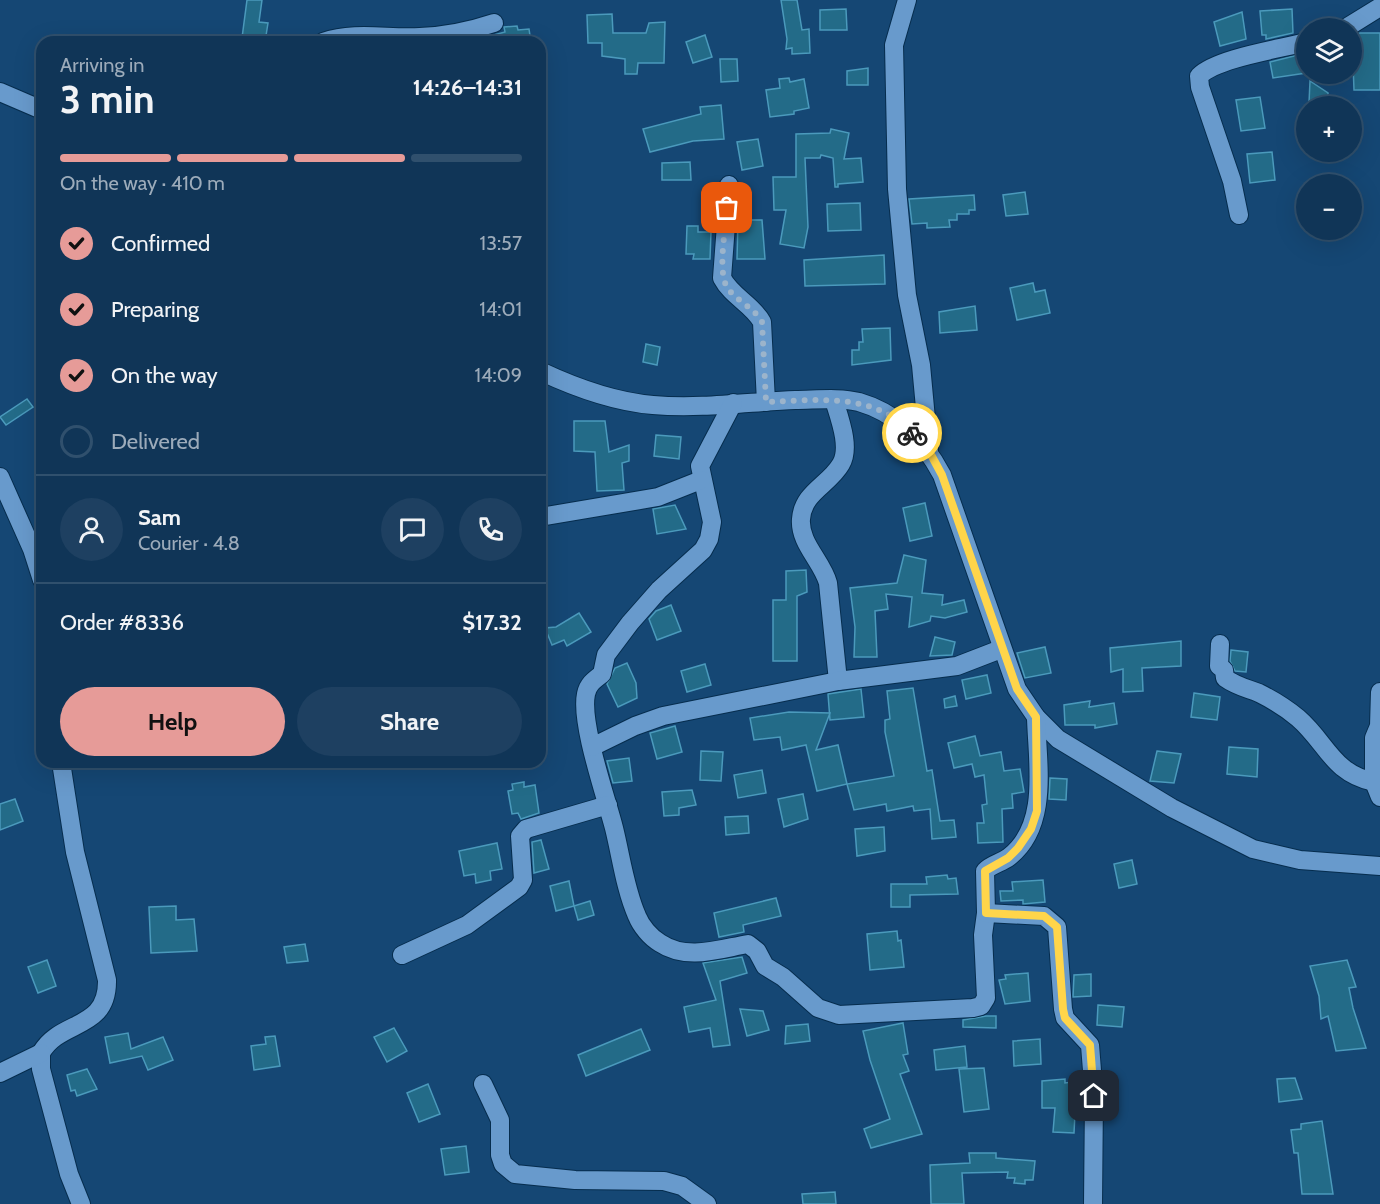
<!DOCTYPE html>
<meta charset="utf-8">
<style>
:root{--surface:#103557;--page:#1e4061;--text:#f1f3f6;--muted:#9cabba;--line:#30506d;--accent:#e69b98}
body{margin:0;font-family:Cabin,sans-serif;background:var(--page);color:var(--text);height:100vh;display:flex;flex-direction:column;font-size:22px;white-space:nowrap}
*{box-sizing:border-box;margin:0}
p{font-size:20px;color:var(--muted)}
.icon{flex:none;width:33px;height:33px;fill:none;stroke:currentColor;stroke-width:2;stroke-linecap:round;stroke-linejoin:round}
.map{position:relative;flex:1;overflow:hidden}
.details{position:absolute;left:36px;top:36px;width:510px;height:732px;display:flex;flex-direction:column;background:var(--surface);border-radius:18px;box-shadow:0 6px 24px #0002,0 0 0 2px var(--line)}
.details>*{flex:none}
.tools{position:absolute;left:1296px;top:18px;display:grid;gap:12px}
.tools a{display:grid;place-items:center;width:66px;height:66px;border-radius:50%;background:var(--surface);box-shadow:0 6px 24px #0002,0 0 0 2px var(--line);font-size:30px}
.pin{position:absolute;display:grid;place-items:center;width:51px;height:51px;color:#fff;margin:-26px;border-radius:12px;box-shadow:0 3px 9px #0006}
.courier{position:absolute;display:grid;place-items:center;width:60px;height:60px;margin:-30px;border:4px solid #ffd54a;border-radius:50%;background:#fff;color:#222;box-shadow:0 2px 8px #0007}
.headline em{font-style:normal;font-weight:800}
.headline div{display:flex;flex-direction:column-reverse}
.headline{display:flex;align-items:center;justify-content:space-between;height:102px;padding:0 24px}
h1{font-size:39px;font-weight:800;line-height:45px}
.bar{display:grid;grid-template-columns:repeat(4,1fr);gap:9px 6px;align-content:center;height:72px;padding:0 24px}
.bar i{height:8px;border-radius:4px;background:var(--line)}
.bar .selected{background:var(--accent)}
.bar p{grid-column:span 4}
.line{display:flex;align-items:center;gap:15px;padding:0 24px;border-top:2px solid var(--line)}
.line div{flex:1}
.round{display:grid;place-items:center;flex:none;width:63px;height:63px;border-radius:32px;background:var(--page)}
ol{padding:0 24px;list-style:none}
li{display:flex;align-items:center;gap:18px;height:66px}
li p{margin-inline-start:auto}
li .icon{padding:6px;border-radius:50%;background:var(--accent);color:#111;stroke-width:4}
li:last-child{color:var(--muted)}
li i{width:33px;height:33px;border:3px solid var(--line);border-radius:50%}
.button{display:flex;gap:12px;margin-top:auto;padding:12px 24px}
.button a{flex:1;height:69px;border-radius:36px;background:var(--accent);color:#111;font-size:24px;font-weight:800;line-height:69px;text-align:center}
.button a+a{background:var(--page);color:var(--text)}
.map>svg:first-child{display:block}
.building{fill:#236b88;stroke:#4b9abc;stroke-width:1.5}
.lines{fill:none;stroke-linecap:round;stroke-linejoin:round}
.minor-casing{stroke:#062d4e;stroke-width:20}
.minor{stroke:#689acc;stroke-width:18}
.done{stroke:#9cb4cb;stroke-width:6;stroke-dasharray:0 10.8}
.route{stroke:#ffd54a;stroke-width:8}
</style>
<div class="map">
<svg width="1380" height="1204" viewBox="0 0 1380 1204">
<rect width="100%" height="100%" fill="#154774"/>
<g class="building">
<path d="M247,0H262L259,22L268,23L265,42L242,38Z"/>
<path d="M781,0H797L802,30L809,29L810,53L792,54V48L786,49L787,39Z"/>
<path d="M846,9L847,30H820V10Z"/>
<path d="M1292,9L1293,33L1266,39V35H1262L1260,11Z"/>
<path d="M1242,12L1246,39L1220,46L1214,22Z"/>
<path d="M612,14L613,33H646L649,23L665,22L664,63H638L637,74H625V59L602,56V43H588L587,15Z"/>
<path d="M517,26L518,30L529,29L531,42H482V38L505,32L504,27Z"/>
<path d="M1360,33H1380V90H1354L1352,37Z"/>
<path d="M705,35L712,57L693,63L686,42Z"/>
<path d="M1306,53V73L1273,78L1270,62Z"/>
<path d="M720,59H737L738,81L721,82Z"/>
<path d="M868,68V85H847V71Z"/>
<path d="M789,78L790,82L804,79L809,108L794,111V114L770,117L766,90L780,88L779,79Z"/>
<path d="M1310,81L1328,93V103H1309Z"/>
<path d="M1260,97L1265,128L1241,131L1236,100Z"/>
<path d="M721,105L724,139L693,141L650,152L643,129L701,114L700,107Z"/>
<path d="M831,129L849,133L844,159L861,158L863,182L838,184V187H835L833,158L821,155L820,158H805L808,227L804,248L780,244L786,210H774L773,177H796V134L830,133Z"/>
<path d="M758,139L763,166L742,170L737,142Z"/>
<path d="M1272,152L1275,180L1250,183L1247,154Z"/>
<path d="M690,162L691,180H662V163Z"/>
<path d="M1025,192L1028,214L1006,216L1003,195Z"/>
<path d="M974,195L975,210H969V214H957V220H949L950,227L927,228V223L912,224L909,199Z"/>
<path d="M860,203L861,230L828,231L827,204Z"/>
<path d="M738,220H762L765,259H737Z"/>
<path d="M687,226H698V232H711L710,259H693L694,254H686Z"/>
<path d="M884,255L885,284L805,286L804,260Z"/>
<path d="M1033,283L1035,292L1045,290L1050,313L1017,320L1010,288Z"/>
<path d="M975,306L977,330L940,333L939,312Z"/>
<path d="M890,328L891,360L852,365V350H859V342H863L862,329Z"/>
<path d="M646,344L660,347L657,365L643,362Z"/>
<path d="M27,399L33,407L6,425L0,417Z"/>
<path d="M574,421H605L609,452L629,445V461L622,463L624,490L597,491L595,452L574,451Z"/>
<path d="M656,435L681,437L679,459L654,456Z"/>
<path d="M925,503L932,536L910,541L903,508Z"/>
<path d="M675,505L686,529L657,534L653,509Z"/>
<path d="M904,555L926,560L922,593L943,595L942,605L964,600L967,612L945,618L931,616L930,621L909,627L912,597L886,594L888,609L875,611L877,657H854L855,627L850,588L897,583Z"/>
<path d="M806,570L807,592L797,596V661H773V600H786V571Z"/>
<path d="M671,605L681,631L657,640L649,619L656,611Z"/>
<path d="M579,613L591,632L567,646L564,640L552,645L545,628L556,627Z"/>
<path d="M935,637L955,642L952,655L930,656Z"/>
<path d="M1181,641V666L1142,668L1143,691L1123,692V669L1111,672L1110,648Z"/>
<path d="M1045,647L1051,673L1025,678L1017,653Z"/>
<path d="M1231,650L1248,652L1246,672L1235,671L1230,661Z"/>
<path d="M627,663L636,683L637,698L618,707L607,684L615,668Z"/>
<path d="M705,664L711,685L687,692L681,671Z"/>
<path d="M987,675L991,693L966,699L962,680Z"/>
<path d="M913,688L927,771L932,770L940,821L954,820L956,837L932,839L930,809L914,811L913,806L887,811L886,804L854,810L847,784L894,776L885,732V720L890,719L887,691Z"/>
<path d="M861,689L864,717L830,720L828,694Z"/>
<path d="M1194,693L1220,697L1217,720L1191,717Z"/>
<path d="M955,696L957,706L945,708L944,699Z"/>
<path d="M1090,701L1089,707L1114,703L1117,724L1095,728V725H1065L1064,705Z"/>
<path d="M789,712L830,713L816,750L838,745L847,784L817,791L806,745L782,750L780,737L754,740L750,718Z"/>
<path d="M675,726L682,752L657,759L650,733Z"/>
<path d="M975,736L980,756L1001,752L1004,771L1020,769L1024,792L1012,794L1013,808L1002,809L1003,842L978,843L977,823H984L982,805L987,804L984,775L975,777L972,764L954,768L948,743Z"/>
<path d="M1229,747L1258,749L1257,777L1227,774Z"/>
<path d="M701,751L723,752L721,781L700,780Z"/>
<path d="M1157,751L1181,754L1174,783L1150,781Z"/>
<path d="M629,758L632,781L613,783L607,761Z"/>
<path d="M762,770L766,793L738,798L734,775Z"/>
<path d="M1050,778L1067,779L1066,800L1049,799Z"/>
<path d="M524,782V787L535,785L539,813L521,819L518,813L512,814L508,791L513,790L512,784Z"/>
<path d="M692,790L696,805L679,808V815L664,816L662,792Z"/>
<path d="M803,794L808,819L784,827L778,799Z"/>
<path d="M15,799L23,821L0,830V804Z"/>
<path d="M748,816L749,833L726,835L725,817Z"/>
<path d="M884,827L885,851L857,856L855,829Z"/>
<path d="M541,840L549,869L534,873L532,842Z"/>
<path d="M497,843L502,869L490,871L491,880L476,883L475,874L464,876L459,851Z"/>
<path d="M1132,860L1137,884L1119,888L1114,864Z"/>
<path d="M947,875L948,879L956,878L958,894L910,895V907H891V884H927L926,877Z"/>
<path d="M1043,880L1045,902L1023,904V900L1001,901L1000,891H1013L1012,882Z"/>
<path d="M569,881L574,906L556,911L550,886Z"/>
<path d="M776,898L781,916L743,925L744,932L719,937L714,913Z"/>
<path d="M590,901L594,915L578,920L574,906Z"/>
<path d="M176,906V920L194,919L197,951L151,953L149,907Z"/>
<path d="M897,931L898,941L901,940L904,967L870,970L867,934Z"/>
<path d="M305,944L308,961L287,963L284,947Z"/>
<path d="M742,957L747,973L720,981L730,1045L713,1047L710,1028L689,1032L684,1007L716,1000L703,963Z"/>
<path d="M47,960L56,986L38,993L28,967Z"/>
<path d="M1347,960L1356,987L1349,988L1353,1008L1366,1048L1336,1051L1328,1016L1321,1019L1319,996L1310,966Z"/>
<path d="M1028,973L1030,1001L1005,1004L999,980L1006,979L1005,975Z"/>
<path d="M1091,974V996L1073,997L1074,975Z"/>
<path d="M1098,1005L1124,1007L1122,1027L1097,1025Z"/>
<path d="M740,1009L763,1011L769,1030L747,1036Z"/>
<path d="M986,1016H996V1028L963,1027V1020Z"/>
<path d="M903,1023L908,1054L903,1055L909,1071L900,1074L922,1134L871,1148L864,1129L890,1119L870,1060L863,1031Z"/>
<path d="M808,1024L810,1041L785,1044L786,1026Z"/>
<path d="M394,1028L407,1051L387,1062L374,1037Z"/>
<path d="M641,1029L650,1050L586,1076L578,1055Z"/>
<path d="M128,1033L131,1049L163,1037L173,1060L148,1070L142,1056L110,1063L105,1037Z"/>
<path d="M275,1036L280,1066L254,1070L251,1046L266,1044L265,1037Z"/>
<path d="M1040,1039L1041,1064L1014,1066L1013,1041Z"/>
<path d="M965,1046L967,1067L936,1070L934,1050Z"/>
<path d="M984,1068L989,1109L964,1112L959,1069Z"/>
<path d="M87,1069L97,1089L77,1096L75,1090L71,1091L67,1075Z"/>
<path d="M1295,1078L1302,1099L1279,1102L1277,1079Z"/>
<path d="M1065,1079V1083L1072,1082L1075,1113L1074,1133L1053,1132L1055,1108H1042V1081Z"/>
<path d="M428,1084L440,1114L419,1122L407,1093Z"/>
<path d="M1322,1121L1333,1194H1302L1298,1153H1294L1291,1130L1301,1129V1124Z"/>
<path d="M466,1146L469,1172L445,1175L441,1149Z"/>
<path d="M969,1153H996V1158L1035,1161L1033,1180H1025V1184L1014,1183L1015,1178H1007L1008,1172L962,1173L964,1204H931L930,1165L970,1163Z"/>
<path d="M835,1192L836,1204H803L802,1194Z"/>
</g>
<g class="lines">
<g class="minor-casing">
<g id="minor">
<path d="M907,0L894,45L897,189L907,295L921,365L929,451"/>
<path d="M1346,28L1380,7"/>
<path d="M323,42C356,31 387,39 420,37C446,36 470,31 494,23"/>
<path d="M0,92L42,110"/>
<path d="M729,185L722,278C732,297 752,304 762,322L766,402"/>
<path d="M1239,215L1232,181L1200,87L1199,76C1217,58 1280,49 1306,42"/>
<path d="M540,371C574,387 616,402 653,405C700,409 749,402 795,400C815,400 839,397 859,402C897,413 924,441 942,475L1017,689L1036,717L1058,739L1172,808L1253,849L1300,860L1380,866"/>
<path d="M834,400C839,417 851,447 841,464C829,485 803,492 801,519C799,543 822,561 828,583L838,681"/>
<path d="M733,403L700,466L712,522L709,539L703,550L659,590L630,623L606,655L602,674C594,680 588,684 586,694C580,723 606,797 614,828C621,856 625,889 637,916C641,926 650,937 660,943C687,961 719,949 748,944L757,951L765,966L783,977L818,1008L839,1015L973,1008L981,1006L986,998L983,935L986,913L985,871C992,864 1001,863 1009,857C1050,825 1037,762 1036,717"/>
<path d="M0,477L32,549L42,580"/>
<path d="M540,517L658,497L701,480"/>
<path d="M1220,644L1219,666L1224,670L1225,678C1236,686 1246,688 1259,693C1273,700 1286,708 1298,718C1327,743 1332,773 1374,782"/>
<path d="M1380,692L1379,726L1374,738V782L1380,797"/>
<path d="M592,747L635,726L663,716L838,681L957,666L1001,649"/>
<path d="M61,762L75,852L107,980C108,1031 60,1019 41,1053V1069L69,1174L81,1204"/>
<path d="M986,913L1044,916L1057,927L1063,1009L1065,1018L1090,1045L1094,1096L1093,1204"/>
<path d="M402,955L467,925L519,887L523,880L520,836L526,829L608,805"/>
<path d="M0,1073L41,1053"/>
<path d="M483,1084L500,1120V1155L503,1164L515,1174L575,1180L664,1181L682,1186L707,1204"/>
</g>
</g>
<use href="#minor" class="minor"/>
</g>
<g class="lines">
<path class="done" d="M727,208C726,229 716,275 729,290C739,302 755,309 762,322L766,402C816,400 875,392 912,433"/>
<path class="route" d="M912,433L929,451L942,475L1017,689L1036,717L1037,811L1031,829L1018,848L1008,858L985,871L986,913L1044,916L1057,927L1063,1009L1065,1018L1090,1045L1094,1096"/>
</g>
</svg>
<div class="tools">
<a><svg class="icon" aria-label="layers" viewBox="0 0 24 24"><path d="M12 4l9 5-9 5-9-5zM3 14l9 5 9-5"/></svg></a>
<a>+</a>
<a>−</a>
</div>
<div class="pin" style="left:727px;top:208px;background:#ea580c"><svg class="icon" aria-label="bag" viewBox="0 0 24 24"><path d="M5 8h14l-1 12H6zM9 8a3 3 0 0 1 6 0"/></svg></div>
<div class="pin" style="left:1094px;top:1096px;background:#1f2937"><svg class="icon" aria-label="home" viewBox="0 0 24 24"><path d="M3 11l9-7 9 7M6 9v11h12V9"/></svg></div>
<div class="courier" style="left:912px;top:433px"><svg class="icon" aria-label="bike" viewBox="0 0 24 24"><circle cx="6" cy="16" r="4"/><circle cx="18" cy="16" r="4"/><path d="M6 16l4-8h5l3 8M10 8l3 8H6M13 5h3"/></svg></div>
<section class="details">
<div class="headline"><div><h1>3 min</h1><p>Arriving in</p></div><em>14:26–14:31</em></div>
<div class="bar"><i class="selected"></i><i class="selected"></i><i class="selected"></i><i></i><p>On the way · 410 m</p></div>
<ol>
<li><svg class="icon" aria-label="check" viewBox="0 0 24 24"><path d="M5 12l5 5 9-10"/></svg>Confirmed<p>13:57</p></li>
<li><svg class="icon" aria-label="check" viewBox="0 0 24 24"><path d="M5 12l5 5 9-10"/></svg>Preparing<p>14:01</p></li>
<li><svg class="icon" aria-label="check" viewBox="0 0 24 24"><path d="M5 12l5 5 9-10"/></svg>On the way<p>14:09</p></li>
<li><i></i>Delivered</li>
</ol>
<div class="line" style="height:108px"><a class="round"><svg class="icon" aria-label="person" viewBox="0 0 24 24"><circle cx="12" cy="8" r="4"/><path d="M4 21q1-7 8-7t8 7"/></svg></a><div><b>Sam</b><p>Courier · 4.8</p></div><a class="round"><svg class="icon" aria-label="chat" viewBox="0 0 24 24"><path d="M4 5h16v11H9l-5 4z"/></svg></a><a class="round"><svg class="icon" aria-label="phone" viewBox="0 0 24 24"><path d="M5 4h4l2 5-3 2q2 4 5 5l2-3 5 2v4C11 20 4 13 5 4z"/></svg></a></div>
<div class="line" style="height:78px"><div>Order #8336</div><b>$17.32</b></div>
<div class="button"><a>Help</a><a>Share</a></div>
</section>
</div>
